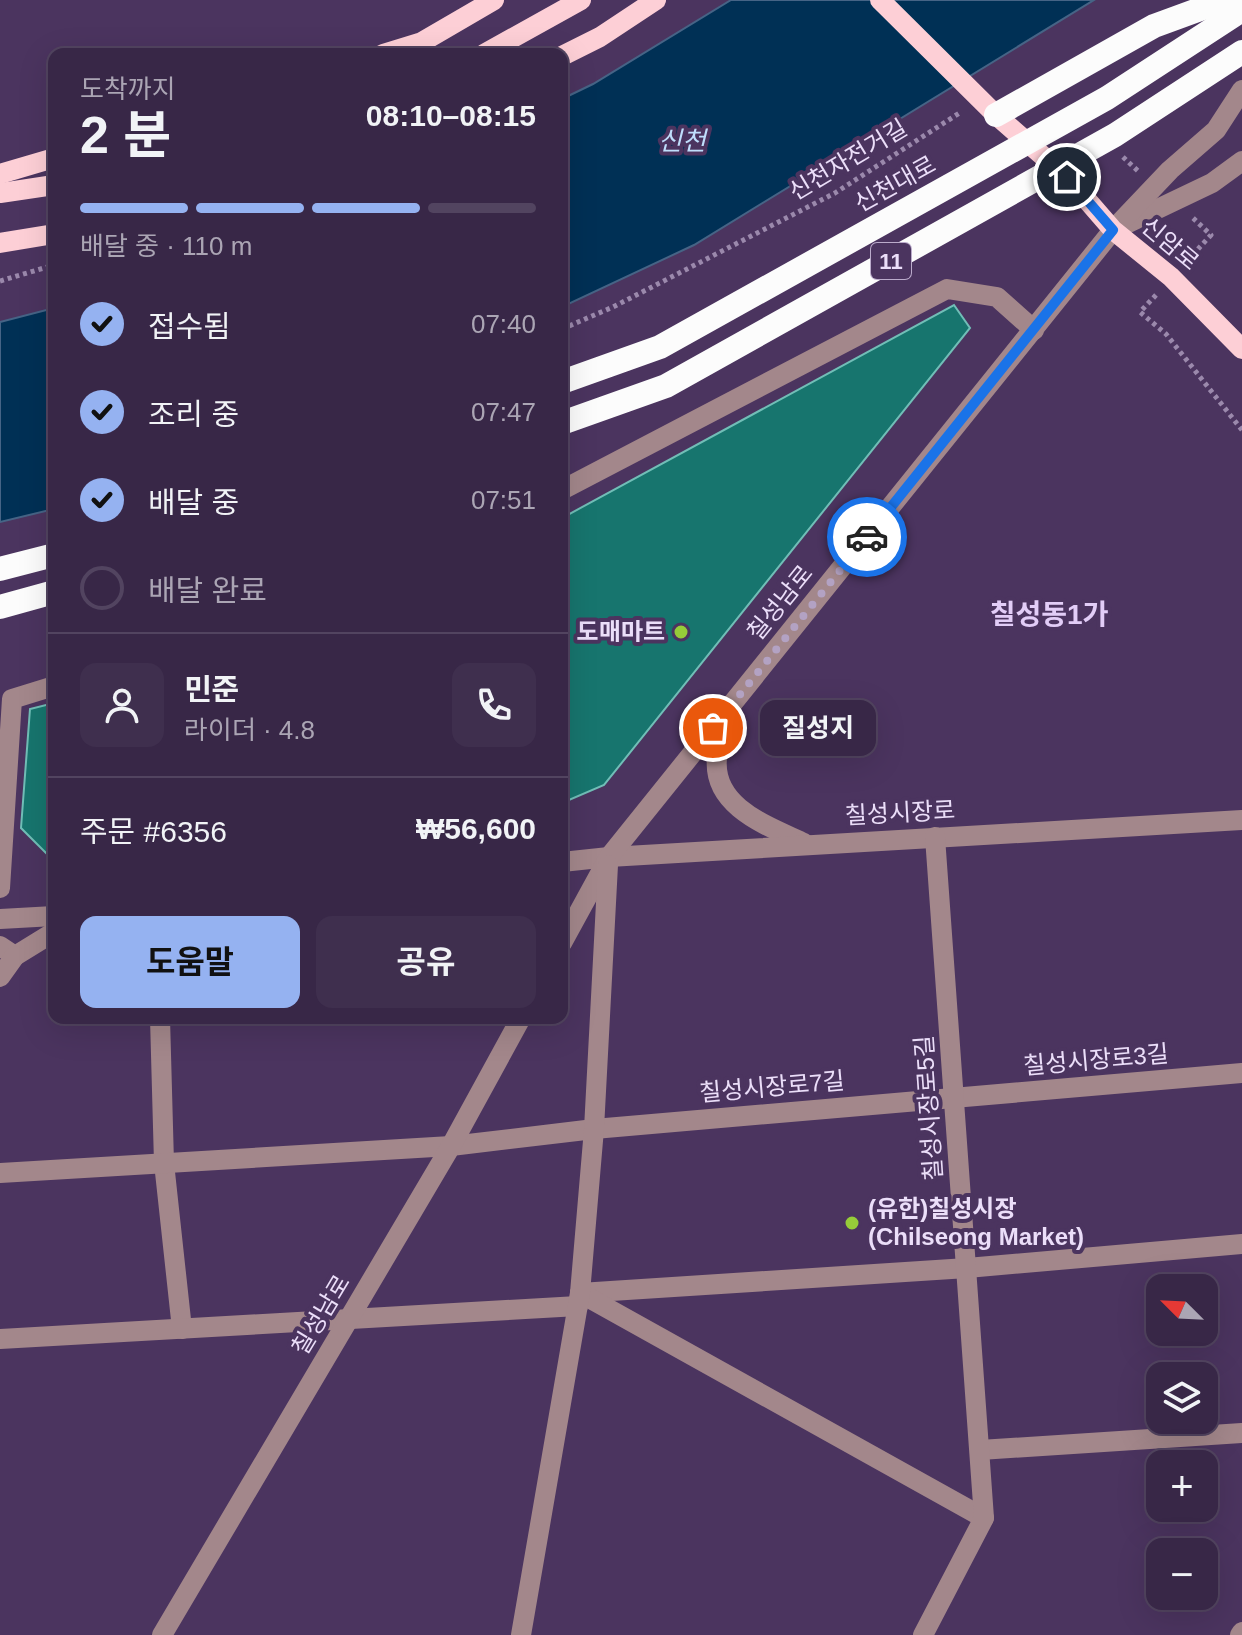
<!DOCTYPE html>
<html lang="ko">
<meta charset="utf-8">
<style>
:root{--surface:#382747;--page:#3f2f4e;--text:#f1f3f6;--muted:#aba5b4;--line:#524460;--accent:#95b2f1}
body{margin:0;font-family:Helvetica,"Noto Sans KR",sans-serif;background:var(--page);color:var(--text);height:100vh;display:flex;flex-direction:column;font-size:30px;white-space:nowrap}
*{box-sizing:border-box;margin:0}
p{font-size:26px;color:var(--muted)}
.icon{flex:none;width:44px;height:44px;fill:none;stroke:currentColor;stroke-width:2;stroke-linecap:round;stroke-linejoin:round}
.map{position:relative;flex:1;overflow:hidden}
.panel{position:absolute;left:48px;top:48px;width:520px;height:976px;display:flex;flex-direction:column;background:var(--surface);border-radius:16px;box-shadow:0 8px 32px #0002,0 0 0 2px var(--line)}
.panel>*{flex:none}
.needle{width:52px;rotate:294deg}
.controls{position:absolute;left:1146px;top:1274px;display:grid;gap:16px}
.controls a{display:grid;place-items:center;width:72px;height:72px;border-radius:16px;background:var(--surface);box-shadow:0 8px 32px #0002,0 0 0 2px var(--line);font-size:40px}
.pin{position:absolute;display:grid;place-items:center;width:68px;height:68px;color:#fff;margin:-34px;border:4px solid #fff;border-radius:50%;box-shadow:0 2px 8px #0007}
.courier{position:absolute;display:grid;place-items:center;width:80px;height:80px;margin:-40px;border:6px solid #1a73e8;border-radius:50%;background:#fff;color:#222;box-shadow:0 2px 10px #0007}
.bubble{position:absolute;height:56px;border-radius:16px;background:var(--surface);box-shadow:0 8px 32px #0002,0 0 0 2px var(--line);font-size:26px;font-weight:700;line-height:56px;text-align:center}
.overview em{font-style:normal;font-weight:700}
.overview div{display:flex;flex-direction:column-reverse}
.overview{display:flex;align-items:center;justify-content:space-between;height:136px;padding:0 32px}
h1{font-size:52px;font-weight:700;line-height:60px}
.bar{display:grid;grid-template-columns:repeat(4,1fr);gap:12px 8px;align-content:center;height:96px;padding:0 32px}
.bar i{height:10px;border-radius:6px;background:var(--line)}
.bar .current{background:var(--accent)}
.bar p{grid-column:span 4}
.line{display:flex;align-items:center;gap:20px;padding:0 32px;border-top:2px solid var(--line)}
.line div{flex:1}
.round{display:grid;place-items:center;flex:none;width:84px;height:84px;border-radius:16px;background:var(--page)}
ol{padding:0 32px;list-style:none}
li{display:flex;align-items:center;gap:24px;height:88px}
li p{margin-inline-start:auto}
li .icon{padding:8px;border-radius:50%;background:var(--accent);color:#111;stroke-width:4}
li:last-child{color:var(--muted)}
li i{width:44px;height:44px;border:4px solid var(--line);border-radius:50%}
.primary-button{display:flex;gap:16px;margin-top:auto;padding:16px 32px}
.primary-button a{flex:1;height:92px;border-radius:16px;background:var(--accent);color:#111;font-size:32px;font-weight:700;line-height:92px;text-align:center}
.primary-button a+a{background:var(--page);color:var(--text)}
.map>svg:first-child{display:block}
.water{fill:#003055;stroke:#466486;stroke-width:2}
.building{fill:#17756e;stroke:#71beb7;stroke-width:2}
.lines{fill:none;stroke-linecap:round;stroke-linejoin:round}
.path{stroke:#9b89ac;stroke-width:5;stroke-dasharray:4 4;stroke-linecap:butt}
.minor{stroke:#a3878b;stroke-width:20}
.major{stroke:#fdcfd6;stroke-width:20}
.highway{stroke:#fcfcfc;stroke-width:24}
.done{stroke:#b3a2c3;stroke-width:8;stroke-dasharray:0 14.4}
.route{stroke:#1a73e8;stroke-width:10}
.poi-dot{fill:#96cc39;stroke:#4b345f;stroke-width:3}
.labels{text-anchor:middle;stroke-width:8;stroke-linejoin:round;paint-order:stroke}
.shield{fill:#4b345f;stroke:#bbabcb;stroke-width:2}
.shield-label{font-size:22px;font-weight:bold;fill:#ebdef9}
.street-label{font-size:24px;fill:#ebdef9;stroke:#4b345f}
.poi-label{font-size:24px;font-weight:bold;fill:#ebdef9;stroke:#4b345f;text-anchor:end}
.water-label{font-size:26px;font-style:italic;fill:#bfdefc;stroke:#4b345f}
.quarter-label{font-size:28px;font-weight:bold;fill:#e2cdf7;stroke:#4b345f}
</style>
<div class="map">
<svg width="1242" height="1635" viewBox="0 0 1242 1635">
<rect width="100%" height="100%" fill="#4b345f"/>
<g class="water">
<path d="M731,0H1094L694,245L562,307V99L593,84Z"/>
<path d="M54,308V509L0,522V322Z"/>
</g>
<g class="building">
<path d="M954,305L970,328L604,785L562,803V518Z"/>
<path d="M54,703V855H48L21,828L30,709Z"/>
</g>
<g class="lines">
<g class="path">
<path d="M1123,157L1139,172"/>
<path d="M1187,261L1211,235L1192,217"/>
<path d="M0,281L54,265"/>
<path d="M1156,295L1140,312L1166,334L1242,430"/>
<path d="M562,329L613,307L835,193L961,112"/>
</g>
<g class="minor">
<path d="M1124,225L1212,183L1242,161"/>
<path d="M562,490L947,289L997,297L1034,330"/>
<path d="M728,715C724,729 719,743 717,758C712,807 768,826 804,843"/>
<path d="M562,862L609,857L1242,820"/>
<path d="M0,888L12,699L54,686"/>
<path d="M0,919L54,916"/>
<path d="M562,943L609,857L1113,230L1170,170L1216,130L1242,90"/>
<path d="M0,946L15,956L54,932"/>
<path d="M0,977L15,956"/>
<path d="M160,1018L164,1163L182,1329"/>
<path d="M0,1173L451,1146L594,1129L1242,1073"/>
<path d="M580,1293L967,1268L1242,1244"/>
<path d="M580,1293L984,1518"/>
<path d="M0,1339L578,1306"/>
<path d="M980,1450L1242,1433"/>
<path d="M162,1635L451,1146L521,1018"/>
<path d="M521,1635L580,1293L594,1129L608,865"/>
<path d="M923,1635L984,1518L935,837"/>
<path d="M1240,1635L1242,1632"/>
</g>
<g class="major">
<path d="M880,0L996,115L1067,177L1113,230L1171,277L1242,349"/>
<path d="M383,54L422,42L494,0"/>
<path d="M484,54L581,0"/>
<path d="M562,56L600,37L656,0"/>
<path d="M0,174L54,158"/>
<path d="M0,193L54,185"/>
<path d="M0,243L54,234"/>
</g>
<g class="highway">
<path d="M996,115L1154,26L1225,0"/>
<path d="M562,382L660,347L1107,98L1242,10"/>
<path d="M562,423L666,386L1115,135L1242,52"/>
<path d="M0,569L54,555"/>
<path d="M0,607L54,592"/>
</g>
</g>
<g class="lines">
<path class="done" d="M713,728L867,537"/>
<path class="route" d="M867,537L1113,230L1067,177"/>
</g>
<g class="poi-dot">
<circle cx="681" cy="632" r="8"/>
<circle cx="852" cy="1223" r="8"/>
</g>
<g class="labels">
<rect class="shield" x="871" y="243" width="40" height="36" rx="6"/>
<g class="shield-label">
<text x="891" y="269">11</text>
</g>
<g class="street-label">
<text transform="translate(848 160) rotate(-31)" y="8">신천자전거길</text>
<text transform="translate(895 184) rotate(-29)" y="8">신천대로</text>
<text transform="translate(1170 244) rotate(40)" y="8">신암로</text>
<text transform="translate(780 603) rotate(-51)" y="8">칠성남로</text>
<text transform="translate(900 813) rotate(-3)" y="8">칠성시장로</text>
<text transform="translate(1096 1060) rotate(-5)" y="8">칠성시장로3길</text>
<text transform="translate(772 1087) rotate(-5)" y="8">칠성시장로7길</text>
<text transform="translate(929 1108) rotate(-94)" y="8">칠성시장로5길</text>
<text transform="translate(321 1315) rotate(-59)" y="8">칠성남로</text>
</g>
<g class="poi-label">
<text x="665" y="640">도매마트</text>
<text x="868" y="1217" text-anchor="start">(유한)칠성시장<tspan x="868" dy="28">(Chilseong Market)</tspan></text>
</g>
<g class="water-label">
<text x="682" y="150">신천</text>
</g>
<g class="quarter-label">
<text x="1049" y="624">칠성동1가</text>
</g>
</g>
</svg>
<div class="controls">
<a><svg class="needle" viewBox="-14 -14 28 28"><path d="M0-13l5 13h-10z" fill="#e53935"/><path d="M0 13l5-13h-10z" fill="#aba5b4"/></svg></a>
<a><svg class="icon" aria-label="layers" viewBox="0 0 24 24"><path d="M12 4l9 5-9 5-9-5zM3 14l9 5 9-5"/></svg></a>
<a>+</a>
<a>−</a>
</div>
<div class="pin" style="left:713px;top:728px;background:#ea580c"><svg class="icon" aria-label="bag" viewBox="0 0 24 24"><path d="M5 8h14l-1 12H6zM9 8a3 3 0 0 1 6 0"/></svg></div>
<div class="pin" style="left:1067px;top:177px;background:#1f2937"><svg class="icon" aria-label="home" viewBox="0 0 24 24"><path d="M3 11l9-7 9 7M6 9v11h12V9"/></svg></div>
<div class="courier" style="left:867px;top:537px"><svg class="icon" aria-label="car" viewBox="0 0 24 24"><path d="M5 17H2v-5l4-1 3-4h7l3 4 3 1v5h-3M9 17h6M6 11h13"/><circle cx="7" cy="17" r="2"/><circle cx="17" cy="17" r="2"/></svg></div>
<div class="bubble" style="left:760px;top:700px;width:116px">질성지</div>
<section class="panel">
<div class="overview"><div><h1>2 분</h1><p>도착까지</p></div><em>08:10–08:15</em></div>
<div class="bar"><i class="current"></i><i class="current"></i><i class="current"></i><i></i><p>배달 중 · 110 m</p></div>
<ol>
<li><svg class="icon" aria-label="check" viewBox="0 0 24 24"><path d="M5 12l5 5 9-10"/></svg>접수됨<p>07:40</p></li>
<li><svg class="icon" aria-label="check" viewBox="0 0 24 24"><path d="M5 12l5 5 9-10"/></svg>조리 중<p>07:47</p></li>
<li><svg class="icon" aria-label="check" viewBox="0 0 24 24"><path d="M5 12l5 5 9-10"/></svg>배달 중<p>07:51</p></li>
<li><i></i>배달 완료</li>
</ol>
<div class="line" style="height:144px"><a class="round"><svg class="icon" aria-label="person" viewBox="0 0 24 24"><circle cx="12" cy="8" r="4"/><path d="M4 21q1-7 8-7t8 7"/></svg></a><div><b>민준</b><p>라이더 · 4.8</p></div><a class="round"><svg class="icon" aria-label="phone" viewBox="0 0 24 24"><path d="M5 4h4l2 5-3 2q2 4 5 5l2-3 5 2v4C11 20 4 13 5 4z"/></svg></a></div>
<div class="line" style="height:104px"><div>주문 #6356</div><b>₩56,600</b></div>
<div class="primary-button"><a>도움말</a><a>공유</a></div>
</section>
</div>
